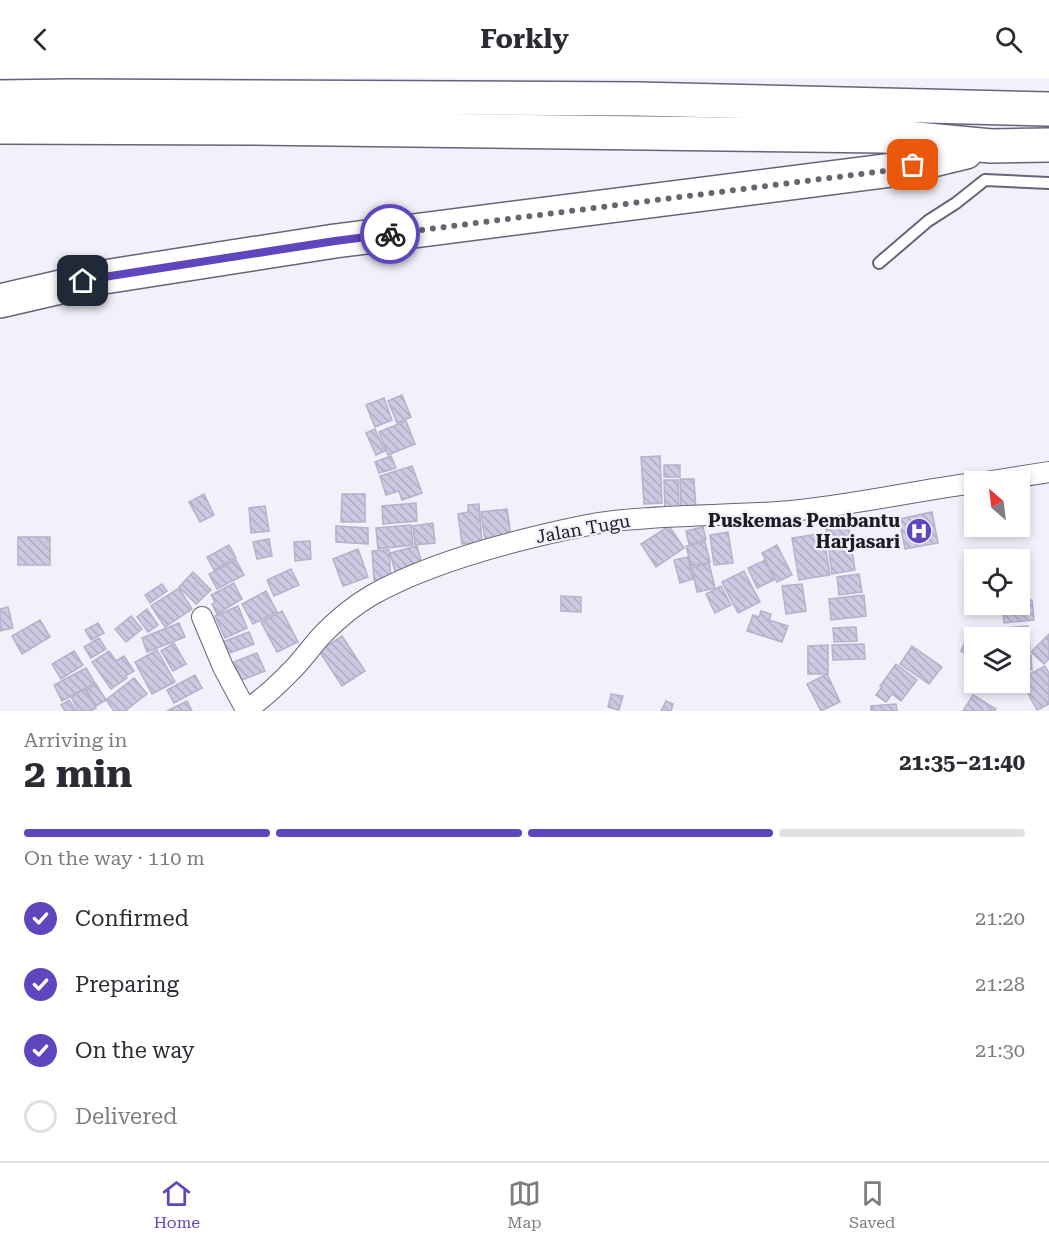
<!DOCTYPE html>
<meta charset="utf-8">
<style>
:root{--surface:#fff;--page:#f7f7f7;--text:#2b2b33;--muted:#7c7c81;--line:#e1e1e2;--accent:#6046be}
body{margin:0;font-family:"Roboto Serif",serif;background:var(--page);color:var(--text);height:100vh;display:flex;flex-direction:column;font-size:22px;white-space:nowrap}
*{box-sizing:border-box;margin:0}
p{font-size:20px;color:var(--muted)}
.icon{flex:none;width:33px;height:33px;fill:none;stroke:currentColor;stroke-width:2;stroke-linecap:round;stroke-linejoin:round}
.map{position:relative;height:633px;overflow:hidden}
.drawer{display:flex;flex-direction:column;background:var(--surface);flex:1}
.drawer>*{flex:none}
.needle{width:39px;rotate:332deg}
.controls{position:absolute;left:964px;top:393px;display:grid;gap:12px}
.controls a{display:grid;place-items:center;width:66px;height:66px;border-radius:0px;background:var(--surface);box-shadow:0 3px 9px #0003;font-size:30px}
.pin{position:absolute;display:grid;place-items:center;width:51px;height:51px;color:#fff;margin:-26px;border-radius:12px;box-shadow:0 3px 9px #0006}
.courier{position:absolute;display:grid;place-items:center;width:60px;height:60px;margin:-30px;border:4px solid #6046be;border-radius:50%;background:#fff;color:#222;box-shadow:0 2px 8px #0007}
.summary em{font-style:normal;font-weight:700}
.summary div{display:flex;flex-direction:column-reverse}
.summary{display:flex;align-items:center;justify-content:space-between;height:102px;padding:0 24px}
h1{font-size:39px;font-weight:700;line-height:45px}
.bar{display:grid;grid-template-columns:repeat(4,1fr);gap:9px 6px;align-content:center;height:72px;padding:0 24px}
.bar i{height:8px;border-radius:4px;background:var(--line)}
.bar .active{background:var(--accent)}
.bar p{grid-column:span 4}
ol{padding:0 24px;list-style:none}
li{display:flex;align-items:center;gap:18px;height:66px}
li p{margin-inline-start:auto}
li .icon{padding:6px;border-radius:50%;background:var(--accent);color:#fff;stroke-width:4}
li:last-child{color:var(--muted)}
li i{width:33px;height:33px;border:3px solid var(--line);border-radius:50%}
header{display:flex;justify-content:space-between;align-items:center;height:78px;padding:0 24px;background:var(--surface);font-size:27px;font-weight:700}
.tabs{display:flex;justify-content:space-around;align-items:center;height:84px;border-top:2px solid var(--line);background:var(--surface);font-size:16px;color:var(--muted)}
.tabs a{display:grid;justify-items:center;gap:3px}
.tabs .active{color:var(--accent)}
.map>svg:first-child{display:block}
.building{fill:url(#building-back-hatch);stroke:#b3b2c9;stroke-width:1.5}
.lines{fill:none;stroke-linecap:round;stroke-linejoin:round}
.service-casing{stroke:#666479;stroke-width:14}
.minor-casing{stroke:#666479;stroke-width:22}
.motorway-casing{stroke:#666479;stroke-width:36}
.service{stroke:#fff;stroke-width:10}
.minor{stroke:#fff;stroke-width:20}
.motorway{stroke:#fff;stroke-width:33}
.done{stroke:#67666f;stroke-width:6;stroke-dasharray:0 10.8}
.route{stroke:#6046be;stroke-width:8}
.labels{text-anchor:middle;stroke-width:4.5;stroke-linejoin:round;paint-order:stroke}
.poi-label{font-size:18px;font-weight:bold;fill:#1c1b24;stroke:#f2f1fb;text-anchor:end}
.street-label{font-size:18px;fill:#1c1b24;stroke:#f2f1fb}
</style>
<header><svg class="icon" aria-label="back" viewBox="0 0 24 24"><path d="M15 5l-7 7 7 7"/></svg>Forkly<svg class="icon" aria-label="search" viewBox="0 0 24 24"><circle cx="10" cy="10" r="6"/><path d="M15 15l6 6"/></svg></header>
<div class="map">
<svg width="1049" height="633" viewBox="0 0 1049 633">
<defs>
<pattern id="building-back-hatch" width="6" height="6" patternUnits="userSpaceOnUse" patternTransform="scale(1.5)"><rect width="6" height="6" fill="#cccae2"/><path d="M-1 5l2 2M0 0l6 6M5-1l2 2" fill="none" stroke="#afadc2"/></pattern>
</defs>
<rect width="100%" height="100%" fill="#f2f1fb"/>
<g class="building">
<path d="M402,317L411,339L397,345L388,323Z"/>
<path d="M384,320L392,342L375,349L366,327Z"/>
<path d="M406,343L415,366L388,377L379,354Z"/>
<path d="M375,351L385,373L376,377L366,355Z"/>
<path d="M391,378L396,390L379,395L375,384Z"/>
<path d="M660,378L662,425L644,426L641,379Z"/>
<rect x="664" y="387" width="16" height="12"/>
<path d="M412,388L422,415L402,422L399,413L386,417L380,398Z"/>
<path d="M680,401H694L696,433H681Z"/>
<path d="M664,402H678L679,431L665,432Z"/>
<path d="M204,416L214,437L200,444L189,424Z"/>
<path d="M342,416H365V444H341Z"/>
<path d="M416,425L417,443L383,446L382,428Z"/>
<path d="M479,426L482,464L462,466L458,436L468,434V427Z"/>
<path d="M265,428L269,453L251,455L249,430Z"/>
<path d="M507,431L511,458L485,462L481,434Z"/>
<path d="M932,434L938,465L905,471L899,441Z"/>
<path d="M433,445L435,465L415,467L413,448Z"/>
<path d="M411,447L413,467L378,471L376,450Z"/>
<path d="M848,447L855,492L832,496L826,450Z"/>
<path d="M336,448L368,450V466L336,464Z"/>
<path d="M669,448L684,470L656,489L641,466Z"/>
<path d="M703,449L706,462L689,466L686,453Z"/>
<path d="M728,454L733,485L714,487L710,457Z"/>
<path d="M823,455L830,497L799,502L792,460Z"/>
<rect x="18" y="459" width="32" height="28"/>
<path d="M269,461L272,478L257,481L253,464Z"/>
<path d="M310,463L311,481L295,483L294,464Z"/>
<path d="M705,464L710,484L691,488L686,468Z"/>
<path d="M229,467L236,480L214,492L207,479Z"/>
<path d="M777,467L792,497L777,504L762,475Z"/>
<path d="M417,468L423,489L396,497L390,475Z"/>
<path d="M358,471L368,499L343,508L333,481Z"/>
<path d="M389,472L391,501L374,502L372,473Z"/>
<path d="M688,479L693,501L680,505L674,482Z"/>
<path d="M236,482L244,497L217,511L209,496Z"/>
<path d="M765,482L774,502L757,510L748,490Z"/>
<path d="M709,485L715,510L697,514L692,490Z"/>
<path d="M291,491L299,507L274,518L267,502Z"/>
<path d="M744,493L760,524L738,535L722,504Z"/>
<path d="M193,494L211,512L196,526L179,509Z"/>
<path d="M859,496L862,514L839,517L837,499Z"/>
<path d="M234,505L242,521L217,536L212,526L215,524L211,517Z"/>
<path d="M162,506L167,513L150,525L145,517Z"/>
<path d="M802,506L806,533L786,536L782,508Z"/>
<path d="M721,508L731,527L715,535L706,516Z"/>
<path d="M179,510L192,531L165,549L151,528Z"/>
<path d="M266,513L277,534L253,546L242,526Z"/>
<path d="M864,517L866,538L831,542L829,521Z"/>
<path d="M561,518L581,519V534L561,533Z"/>
<path d="M1032,522L1034,542L1004,545L1002,526H1020V523Z"/>
<path d="M238,528L247,550L225,560L215,538Z"/>
<path d="M8,529L13,550L0,553V531Z"/>
<path d="M147,531L158,547L148,554L137,539Z"/>
<path d="M282,533L298,564L277,574L261,544Z"/>
<path d="M761,533L771,536L769,542L788,548L782,564L747,553L753,537L759,539Z"/>
<path d="M131,538L142,551L126,564L115,551Z"/>
<path d="M40,542L50,559L22,576L12,558Z"/>
<path d="M98,545L104,555L91,562L85,552Z"/>
<path d="M179,545L185,559L147,574L142,560Z"/>
<path d="M1028,548L1030,571H1020V560H1004L1003,550Z"/>
<path d="M856,549L857,563L834,564L833,550Z"/>
<path d="M249,554L254,566L224,577L220,565Z"/>
<path d="M969,556L975,560V581L961,573Z"/>
<path d="M1049,556V581L1044,586L1031,574Z"/>
<path d="M342,558L365,593L342,608L319,573Z"/>
<path d="M99,560L106,571L91,580L84,569Z"/>
<path d="M174,565L186,586L173,593L161,573Z"/>
<path d="M864,566L865,581L833,582L832,567Z"/>
<path d="M828,567V596H808V568Z"/>
<path d="M912,568L942,589L929,606L900,586Z"/>
<path d="M157,572L175,604L152,616L135,584Z"/>
<path d="M74,573L83,587L61,601L52,586Z"/>
<path d="M109,573L116,583L124,578L134,593L125,598L127,600L111,611L92,584Z"/>
<path d="M257,575L265,593L242,602L234,584Z"/>
<path d="M1031,577L1032,592H1020V578Z"/>
<path d="M896,586L917,602L901,623L892,616L886,624L876,617L882,609L880,608Z"/>
<path d="M1045,588L1049,595V626L1037,632L1020,601Z"/>
<path d="M86,590L95,605L62,623L54,607Z"/>
<path d="M827,596L840,624L821,633L807,606Z"/>
<path d="M195,597L202,610L174,625L167,612Z"/>
<path d="M134,600L147,616L125,633H114L106,622Z"/>
<path d="M96,606L106,622L96,628L86,612Z"/>
<path d="M85,611L96,630L91,633H79L71,619Z"/>
<path d="M611,616L623,618L619,632L608,629Z"/>
<path d="M973,617L996,631L995,633H963Z"/>
<path d="M69,622L77,633H65L61,627Z"/>
<path d="M187,623L192,633H167Z"/>
<path d="M666,623L673,626L671,633H661Z"/>
<path d="M896,626L897,633H871V628Z"/>
</g>
<g class="lines">
<g class="service-casing">
<path id="service" d="M879,185L928,143L956,125L985,102L1049,105"/>
</g>
<g class="minor-casing">
<g id="minor">
<path d="M986,404L1049,394"/>
<path d="M202,539L223,589L246,632"/>
<path d="M245,633C264,620 280,605 296,588C306,577 315,564 325,554C339,540 355,527 372,517C420,490 484,471 538,458C563,452 588,446 614,443C673,436 732,438 791,433C853,427 913,413 975,405"/>
</g>
</g>
<g class="motorway-casing">
<g id="motorway">
<path d="M0,19L70,18L638,21L1049,31"/>
<path d="M0,49L250,50L885,58L991,68L1049,67"/>
<path d="M0,223L104,199L335,163L892,92L966,74"/>
</g>
</g>
<use href="#service" class="service"/>
<use href="#minor" class="minor"/>
<use href="#motorway" class="motorway"/>
</g>
<g class="lines">
<path class="done" d="M390,156L892,92L913,87"/>
<path class="route" d="M83,203L104,199L335,163L390,156"/>
</g>
<defs>
<g id="hospital-disc" transform="scale(1.35)"><circle r="9.5" fill="#6046be" stroke="#f2f1fb"/><path d="M-5-5h3v3.5h4V-5h3V5h-3V1.5h-4V5h-3Z" fill="#fff"/></g>
</defs>
<g fill-rule="evenodd">
<use href="#hospital-disc" x="919" y="453"/>
</g>
<g class="labels">
<g class="poi-label">
<text x="900" y="449">Puskemas Pembantu<tspan x="900" dy="21">Harjasari</tspan></text>
</g>
<g class="street-label">
<text transform="translate(583 451) rotate(-10)" y="6">Jalan Tugu</text>
</g>
</g>
</svg>
<div class="controls">
<a><svg class="needle" viewBox="-14 -14 28 28"><path d="M0-13l5 13h-10z" fill="#e53935"/><path d="M0 13l5-13h-10z" fill="#7c7c81"/></svg></a>
<a><svg class="icon" aria-label="locate" viewBox="0 0 24 24"><circle cx="12" cy="12" r="6"/><path d="M12 2v4M12 18v4M2 12h4M18 12h4"/></svg></a>
<a><svg class="icon" aria-label="layers" viewBox="0 0 24 24"><path d="M12 4l9 5-9 5-9-5zM3 14l9 5 9-5"/></svg></a>
</div>
<div class="pin" style="left:913px;top:87px;background:#ea580c"><svg class="icon" aria-label="bag" viewBox="0 0 24 24"><path d="M5 8h14l-1 12H6zM9 8a3 3 0 0 1 6 0"/></svg></div>
<div class="pin" style="left:83px;top:203px;background:#1f2937"><svg class="icon" aria-label="home" viewBox="0 0 24 24"><path d="M3 11l9-7 9 7M6 9v11h12V9"/></svg></div>
<div class="courier" style="left:390px;top:156px"><svg class="icon" aria-label="bike" viewBox="0 0 24 24"><circle cx="6" cy="16" r="4"/><circle cx="18" cy="16" r="4"/><path d="M6 16l4-8h5l3 8M10 8l3 8H6M13 5h3"/></svg></div>
</div>
<section class="drawer">
<div class="summary"><div><h1>2 min</h1><p>Arriving in</p></div><em>21:35–21:40</em></div>
<div class="bar"><i class="active"></i><i class="active"></i><i class="active"></i><i></i><p>On the way · 110 m</p></div>
<ol>
<li><svg class="icon" aria-label="check" viewBox="0 0 24 24"><path d="M5 12l5 5 9-10"/></svg>Confirmed<p>21:20</p></li>
<li><svg class="icon" aria-label="check" viewBox="0 0 24 24"><path d="M5 12l5 5 9-10"/></svg>Preparing<p>21:28</p></li>
<li><svg class="icon" aria-label="check" viewBox="0 0 24 24"><path d="M5 12l5 5 9-10"/></svg>On the way<p>21:30</p></li>
<li><i></i>Delivered</li>
</ol>
</section>
<nav class="tabs">
<a class="active"><svg class="icon" aria-label="home" viewBox="0 0 24 24"><path d="M3 11l9-7 9 7M6 9v11h12V9"/></svg>Home</a>
<a><svg class="icon" aria-label="map" viewBox="0 0 24 24"><path d="M3 6l6-2 6 2 6-2v14l-6 2-6-2-6 2zM9 4v14M15 6v14"/></svg>Map</a>
<a><svg class="icon" aria-label="saved" viewBox="0 0 24 24"><path d="M7 4h10v16l-5-4-5 4z"/></svg>Saved</a>
</nav>
